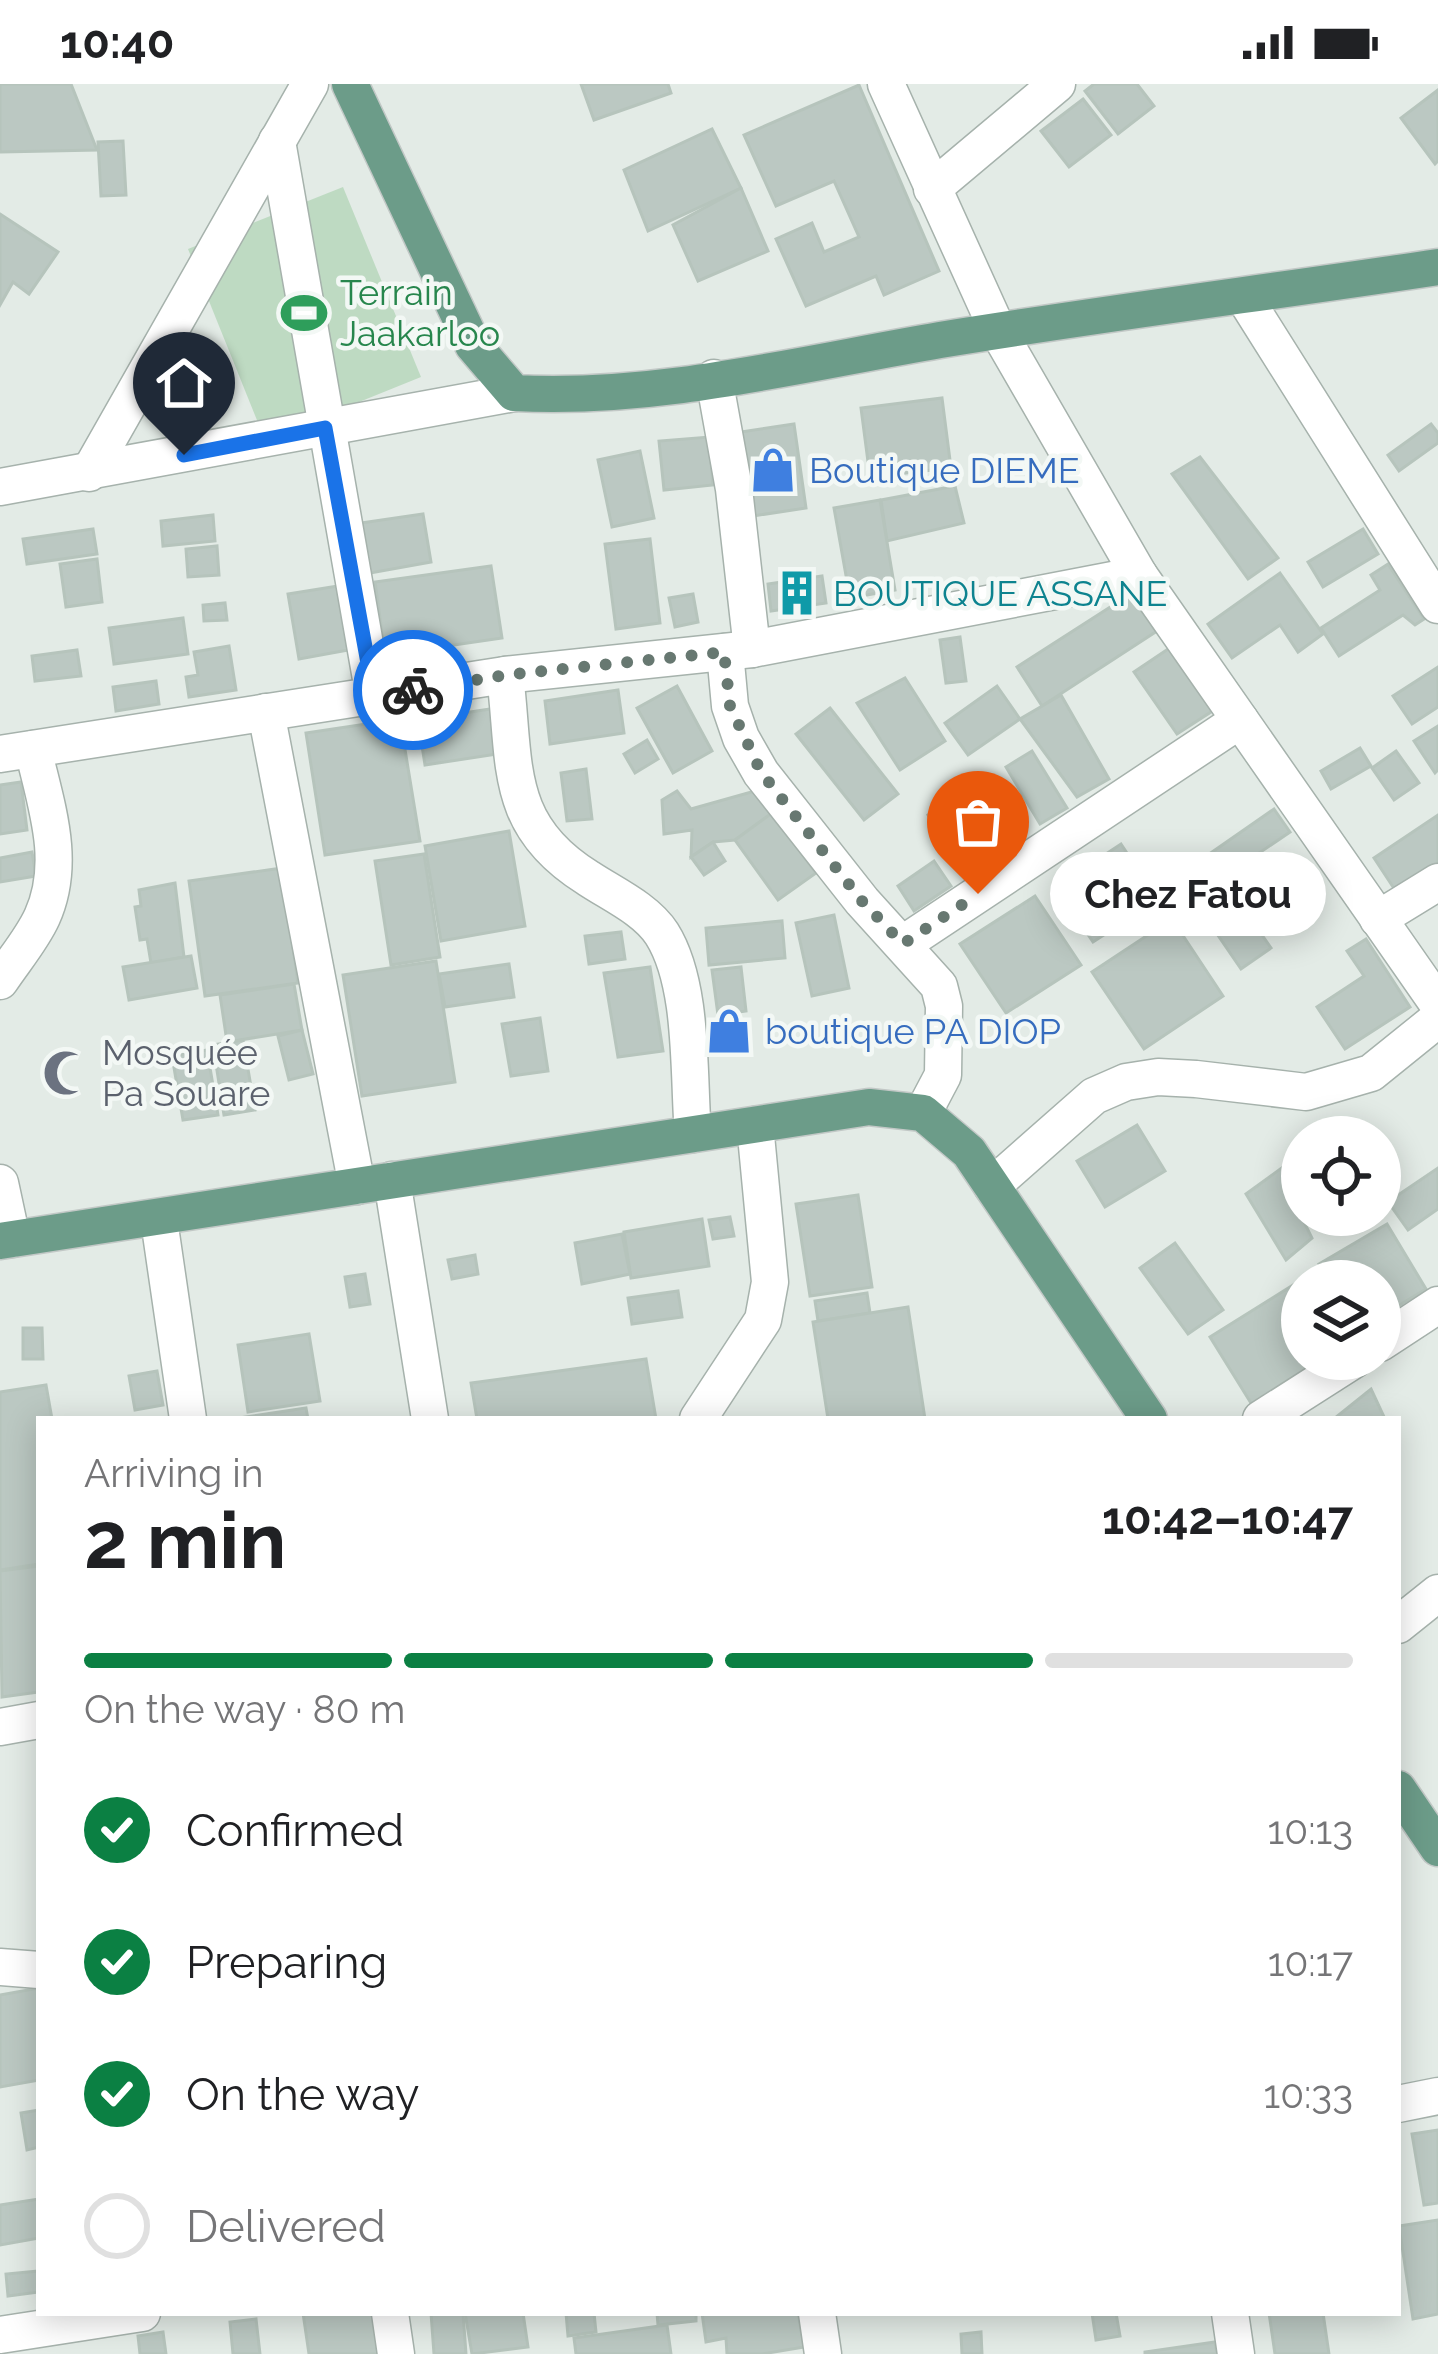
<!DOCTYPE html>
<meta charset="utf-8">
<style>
:root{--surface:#fff;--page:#f6f6f6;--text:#202124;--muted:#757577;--line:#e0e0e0;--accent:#0b8043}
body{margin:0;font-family:Raleway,sans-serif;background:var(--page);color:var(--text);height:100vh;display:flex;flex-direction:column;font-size:45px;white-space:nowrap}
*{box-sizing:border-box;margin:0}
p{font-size:39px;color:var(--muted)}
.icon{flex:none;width:66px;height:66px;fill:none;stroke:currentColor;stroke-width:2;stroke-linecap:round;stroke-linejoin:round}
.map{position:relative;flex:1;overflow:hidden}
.sheet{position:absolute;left:36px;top:1332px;width:1365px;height:900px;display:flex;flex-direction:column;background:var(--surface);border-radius:0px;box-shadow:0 6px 30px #0003}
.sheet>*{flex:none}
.controls{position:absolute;left:1281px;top:1032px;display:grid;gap:24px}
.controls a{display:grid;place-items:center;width:120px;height:120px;border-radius:50%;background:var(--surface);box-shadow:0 6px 30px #0003;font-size:60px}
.pin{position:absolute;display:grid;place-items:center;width:102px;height:102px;color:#fff;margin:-123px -51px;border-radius:50% 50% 50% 0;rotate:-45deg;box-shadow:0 0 12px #0007}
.pin .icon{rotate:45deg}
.courier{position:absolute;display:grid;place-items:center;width:120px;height:120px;margin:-60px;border:9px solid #1a73e8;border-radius:50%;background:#fff;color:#222;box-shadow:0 3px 15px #0007}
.bubble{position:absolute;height:84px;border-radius:42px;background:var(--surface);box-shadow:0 6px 30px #0003;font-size:39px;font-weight:700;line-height:84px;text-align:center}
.overview em{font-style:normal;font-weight:700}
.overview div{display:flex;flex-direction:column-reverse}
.overview{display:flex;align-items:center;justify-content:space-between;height:204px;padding:0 48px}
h1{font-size:78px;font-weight:700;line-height:90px}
.bar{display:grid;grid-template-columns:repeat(4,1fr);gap:18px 12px;align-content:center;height:144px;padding:0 48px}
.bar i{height:15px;border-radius:9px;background:var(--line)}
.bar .active{background:var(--accent)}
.bar p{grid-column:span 4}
ol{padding:0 48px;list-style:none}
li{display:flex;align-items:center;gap:36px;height:132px}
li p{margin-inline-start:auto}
li .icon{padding:12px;border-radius:50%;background:var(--accent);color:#fff;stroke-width:4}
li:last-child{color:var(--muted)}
li i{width:66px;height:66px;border:6px solid var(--line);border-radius:50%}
.status{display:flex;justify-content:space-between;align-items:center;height:84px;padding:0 60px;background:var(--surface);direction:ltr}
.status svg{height:33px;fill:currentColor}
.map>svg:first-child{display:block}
.green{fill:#bedac2}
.building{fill:#bbc8c2;stroke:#b6c4bc;stroke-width:3}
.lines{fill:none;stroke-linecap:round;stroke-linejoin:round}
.minor-casing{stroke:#a6b2ac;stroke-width:39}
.major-casing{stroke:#c2c8c6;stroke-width:39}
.minor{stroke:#fff;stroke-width:36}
.major{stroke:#6c9c89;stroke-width:36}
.done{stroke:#677871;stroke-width:12;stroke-dasharray:0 21.6}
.route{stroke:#1a73e8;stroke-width:15}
.labels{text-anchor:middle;stroke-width:9;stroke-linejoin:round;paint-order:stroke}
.leisure-label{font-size:36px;fill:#27864d;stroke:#f3f8f5;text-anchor:start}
.shop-label{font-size:36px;fill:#366cbe;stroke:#f3f8f5;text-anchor:start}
.culture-label{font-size:36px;fill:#0d838f;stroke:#f3f8f5;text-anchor:start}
.worship-label{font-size:36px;fill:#5b616d;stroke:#f3f8f5;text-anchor:start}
</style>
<div class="status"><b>10:40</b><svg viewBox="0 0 49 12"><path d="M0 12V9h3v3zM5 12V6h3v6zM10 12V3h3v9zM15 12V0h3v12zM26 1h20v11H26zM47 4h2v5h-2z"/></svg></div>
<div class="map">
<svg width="1438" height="2270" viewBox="0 0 1438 2270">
<rect width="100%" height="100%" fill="#e3ebe6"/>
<path class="green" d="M343,103L421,293L265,356L188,165Z"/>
<g class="building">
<path d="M0,0H71L97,66L0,68Z"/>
<path d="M581,0H668L671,9L594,36Z"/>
<path d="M1094,0H1137L1154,22L1118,50L1085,7Z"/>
<path d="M859,1L939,187L884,211L876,192L806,222L776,155L812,139L824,168L859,153L834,97L776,122L744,51Z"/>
<path d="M1438,6V77L1435,80L1401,34Z"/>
<path d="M1083,15L1111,51L1069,83L1041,47Z"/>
<path d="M712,45L741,104L648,147L624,86Z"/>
<path d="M123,57L126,111L101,112L98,58Z"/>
<path d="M741,104L768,167L698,197L673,141Z"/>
<path d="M0,130L58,168L29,210L13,198L0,221Z"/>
<path d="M942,314L951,384L870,393L861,324Z"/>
<path d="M794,340L806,424L753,432L741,348Z"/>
<path d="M1431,340L1438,349V359L1399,387L1388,371Z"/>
<path d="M709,353L713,401L664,406L659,357Z"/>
<path d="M640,367L654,434L612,443L598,376Z"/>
<path d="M1200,373L1278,474L1248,495L1172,390Z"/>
<path d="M955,402L964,439L887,457L881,416Z"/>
<path d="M880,416L895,506L850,514L834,424Z"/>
<path d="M423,430L431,478L370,489L361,439Z"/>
<path d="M213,431L215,457L163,462L161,437Z"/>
<path d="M93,445L97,470L27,480L23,455Z"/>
<path d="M1363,445L1378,470L1323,503L1308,478Z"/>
<path d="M650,455L660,539L616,545L605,460Z"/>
<path d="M217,462L219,491L188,493L186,465Z"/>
<path d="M97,475L102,518L66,523L60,480Z"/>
<path d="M1388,480L1424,535L1415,541L1403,531L1339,572L1321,544L1380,506L1371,491Z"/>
<path d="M491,482L502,554L385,571L375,498Z"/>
<path d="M1280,489L1323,550L1298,568L1280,541L1232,574L1208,540Z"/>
<path d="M822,492L826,519L771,527L768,500Z"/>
<path d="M338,502L348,566L299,575L288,510Z"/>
<path d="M1132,509L1157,547L1042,622L1017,583Z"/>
<path d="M693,510L698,538L675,543L669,514Z"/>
<path d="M225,519L227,536L204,537L203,521Z"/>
<path d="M183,534L188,570L114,580L109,544Z"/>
<path d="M960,553L966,597L946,599L940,556Z"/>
<path d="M229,562L236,606L189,613L186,593L198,591L194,568Z"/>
<path d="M1171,563L1214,626L1177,650L1134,588Z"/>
<path d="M77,566L81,592L35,597L32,572Z"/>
<path d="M1438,583V623L1412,640L1393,612Z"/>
<path d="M905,594L945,657L900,686L857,619Z"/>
<path d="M156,597L159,620L116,627L113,603Z"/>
<path d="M677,602L712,667L673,689L637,624Z"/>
<path d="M997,602L1020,635L968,671L945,639Z"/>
<path d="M618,606L624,649L550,660L545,617Z"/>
<path d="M1061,611L1109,695L1077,713L1020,635Z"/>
<path d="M830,624L898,710L864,736L796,650Z"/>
<path d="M490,625L497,670L425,681L418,636Z"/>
<path d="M400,635L420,757L325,771L306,649Z"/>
<path d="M1438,642V686L1435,689L1414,657Z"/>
<path d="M647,656L658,675L635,689L624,670Z"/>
<path d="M1360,664L1371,682L1331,705L1321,687Z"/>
<path d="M1032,667L1067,724L1040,740L1006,683Z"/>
<path d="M1396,667L1419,699L1394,716L1372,684Z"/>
<path d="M586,685L592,735L567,737L561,689Z"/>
<path d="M21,698L27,746L0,750V701Z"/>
<path d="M677,707L691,725L755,707L772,729L735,756L713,758L691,773L692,746L664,750L662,716Z"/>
<path d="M966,707L1008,772L970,796L928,731Z"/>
<path d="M1274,725L1290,748L1187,818L1172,796Z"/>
<path d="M772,729L816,789L778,816L735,756Z"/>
<path d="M1438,731V782L1397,809L1374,774Z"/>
<path d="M509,747L525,842L441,857L425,762Z"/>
<path d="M713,758L725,777L704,791L691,773Z"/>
<path d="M1121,760L1158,816L1093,858L1056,803Z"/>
<path d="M32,768L36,792L0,798V774Z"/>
<path d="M424,770L440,873L391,881L375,777Z"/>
<path d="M934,777L951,802L914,827L898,802Z"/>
<path d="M282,784L298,899L205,912L189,797Z"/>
<path d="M175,799L184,873L151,879L147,855L140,856L135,823L141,822L139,806Z"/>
<path d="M1227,801L1271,864L1241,885L1198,822Z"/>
<path d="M1035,812L1081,881L1006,929L960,860Z"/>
<path d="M834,831L849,904L812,912L796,839Z"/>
<path d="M1172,835L1223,912L1144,965L1092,888Z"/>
<path d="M782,837L785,874L709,881L706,844Z"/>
<path d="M621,848L625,875L589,880L585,852Z"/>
<path d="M1366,855L1410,923L1345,965L1317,923L1364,892L1347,867Z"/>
<path d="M191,872L197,904L129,916L123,883Z"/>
<path d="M436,877L455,998L362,1012L343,891Z"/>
<path d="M509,880L514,913L445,923L439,890Z"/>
<path d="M650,883L663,967L618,973L604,889Z"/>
<path d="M741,883L746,927L718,931L712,886Z"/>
<path d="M294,900L302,946L227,958L220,911Z"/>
<path d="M540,934L548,987L511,992L502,940Z"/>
<path d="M737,935L741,955L721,958L717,939Z"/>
<path d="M302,946L313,990L289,996L278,952Z"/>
<path d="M243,956L255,1026L224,1031L213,961Z"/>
<path d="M207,966L218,1031L183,1036L172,972Z"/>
<path d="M1137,1041L1165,1087L1105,1123L1077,1077Z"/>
<path d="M1283,1083L1299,1104L1296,1122L1312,1154L1286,1176L1246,1110Z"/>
<path d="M1438,1084V1125L1408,1146L1388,1118Z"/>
<path d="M858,1111L872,1203L810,1212L796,1120Z"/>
<path d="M730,1133L734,1152L713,1155L709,1136Z"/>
<path d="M702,1135L709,1182L631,1194L624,1148Z"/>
<path d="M1387,1140L1426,1205L1380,1233V1197H1329L1319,1180Z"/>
<path d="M622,1150L630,1190L582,1200L575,1159Z"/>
<path d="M1175,1159L1223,1226L1188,1250L1140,1184Z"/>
<path d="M475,1171L478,1190L452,1195L448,1176Z"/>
<path d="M1317,1186L1323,1197H1302V1275H1329L1254,1324L1210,1253Z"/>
<path d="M365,1190L370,1220L350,1223L345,1193Z"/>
<path d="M678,1207L682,1233L632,1240L628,1214Z"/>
<path d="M867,1209L870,1229L818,1237L815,1217Z"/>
<path d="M908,1223L925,1335H828L813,1238Z"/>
<path d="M23,1244H42L43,1275H23Z"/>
<path d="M309,1250L320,1317L248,1328L238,1261Z"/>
<path d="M646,1275L656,1335H477L471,1299Z"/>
<path d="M157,1287L163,1321L135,1326L129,1292Z"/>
<path d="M46,1301L52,1335H39V1480L0,1486V1308Z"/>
<path d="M1371,1305L1385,1335H1335V1334Z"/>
<path d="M306,1324L308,1335H232Z"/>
<path d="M39,1482V1608L2,1613L0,1487Z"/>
<path d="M39,1904V1996L0,2003V1911Z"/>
<path d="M39,2026V2063L27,2066L21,2029Z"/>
<path d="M1438,2046V2119L1424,2121L1412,2050Z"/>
<path d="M39,2115V2154L0,2161V2121Z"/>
<path d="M1438,2136V2230L1413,2235L1399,2142Z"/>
<path d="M39,2187V2208L8,2212L6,2190Z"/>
<path d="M303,2229H373L379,2270H309Z"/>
<path d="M431,2229H463L466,2270H434Z"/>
<path d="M465,2229H523L528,2263L472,2270Z"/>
<path d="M566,2229H594L596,2248L568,2252Z"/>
<path d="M657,2229H696V2237L658,2241Z"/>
<path d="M702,2229H798L804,2263L762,2270H727L726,2254L706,2258Z"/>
<path d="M1092,2229H1116L1120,2252L1096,2256Z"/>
<path d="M1269,2229H1323L1329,2270H1275Z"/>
<path d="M256,2235L260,2270H233L230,2238Z"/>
<path d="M667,2241L671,2270H576L574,2254Z"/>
<path d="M163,2248L166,2270H140L138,2252Z"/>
<path d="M981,2248L982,2270H962L961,2250Z"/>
<path d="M1215,2258L1217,2270H1145V2268Z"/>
</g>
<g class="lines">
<g class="minor-casing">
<g id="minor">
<path d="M886,0L998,247L1139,491L1438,920"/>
<path d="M277,57L374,612"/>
<path d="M932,105L1057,0"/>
<path d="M1244,213L1438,521"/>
<path d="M714,294L734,405L752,565"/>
<path d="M89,389L310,0"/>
<path d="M0,403L514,309"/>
<path d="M725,568L730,622L741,654L761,689L862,817L939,902L944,922L943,991L923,1029"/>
<path d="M505,591C516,681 503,741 588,794C612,810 646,825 662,850C694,901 688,990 693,1050"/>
<path d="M266,628L357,1102"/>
<path d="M0,670L505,591L752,565L1139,491"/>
<path d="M1378,835L1438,798"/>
<path d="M903,860L1240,636"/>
<path d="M0,897C14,876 32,855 42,833C67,778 46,721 33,665"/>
<path d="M392,1096L430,1335"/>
<path d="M0,1099L12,1155"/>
<path d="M992,1102L1094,1012L1126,998L1158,993L1196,995L1306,1008L1371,989L1438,935"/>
<path d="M159,1136L188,1335"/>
<path d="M1380,1259L1438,1221"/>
<path d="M698,1335L763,1236L770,1198L755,1041"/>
<path d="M1261,1335L1355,1275"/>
<path d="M1398,1541L1438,1509"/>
<path d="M0,1643L39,1636"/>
<path d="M0,1883L39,1886"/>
<path d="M1398,2020L1438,2012"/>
<path d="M390,2229L396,2270"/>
<path d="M817,2229L823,2270"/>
<path d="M1230,2229L1236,2270"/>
<path d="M0,2251L142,2229"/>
</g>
</g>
<g class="major-casing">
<g id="major">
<path d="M350,0L473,261L514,309C655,317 800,280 940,256C1105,229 1272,208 1438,183"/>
<path d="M0,1157L869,1023L923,1029L969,1068L1149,1335"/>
<path d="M1398,1705L1438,1764"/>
</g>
</g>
<use href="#minor" class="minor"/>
<use href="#major" class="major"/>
</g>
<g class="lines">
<path class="done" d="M413,606L506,591L724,568L730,622L761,688L862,817L903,860L978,810"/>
<path class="route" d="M184,371L325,344L374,612L413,606"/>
</g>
<defs>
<g id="stadium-bare" transform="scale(3.6)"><path d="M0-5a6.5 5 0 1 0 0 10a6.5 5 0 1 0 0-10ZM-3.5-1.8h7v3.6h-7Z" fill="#2e9e5b" stroke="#f3f8f5" stroke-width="2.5" paint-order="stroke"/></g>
<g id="shop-bare" transform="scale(3.6)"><path d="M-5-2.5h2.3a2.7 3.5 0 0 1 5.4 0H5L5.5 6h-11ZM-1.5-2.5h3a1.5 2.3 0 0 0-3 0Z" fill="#3f7fe0" stroke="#f3f8f5" stroke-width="2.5" paint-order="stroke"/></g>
<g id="building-bare" transform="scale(3.6)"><path d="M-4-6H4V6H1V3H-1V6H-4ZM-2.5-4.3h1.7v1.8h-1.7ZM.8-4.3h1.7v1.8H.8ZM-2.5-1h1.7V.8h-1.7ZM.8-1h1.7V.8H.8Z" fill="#0f9aa8" stroke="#f3f8f5" stroke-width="2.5" paint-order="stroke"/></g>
<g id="mosque-bare" transform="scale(3.6)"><path d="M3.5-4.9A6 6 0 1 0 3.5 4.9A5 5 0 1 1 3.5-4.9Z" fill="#6b7280" stroke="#f3f8f5" stroke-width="2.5" paint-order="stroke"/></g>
</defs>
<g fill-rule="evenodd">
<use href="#stadium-bare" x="304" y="229"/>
<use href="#shop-bare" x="773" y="386"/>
<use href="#building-bare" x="797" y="509"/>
<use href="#shop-bare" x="729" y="947"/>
<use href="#mosque-bare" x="66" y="989"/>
</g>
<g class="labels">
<g class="leisure-label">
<text x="340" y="221">Terrain<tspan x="340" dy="41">Jaakarloo</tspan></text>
</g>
<g class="shop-label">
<text x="809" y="399">Boutique DIEME</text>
<text x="765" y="960">boutique PA DIOP</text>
</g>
<g class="culture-label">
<text x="833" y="522">BOUTIQUE ASSANE</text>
</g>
<g class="worship-label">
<text x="102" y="981">Mosquée<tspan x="102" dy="41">Pa Souare</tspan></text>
</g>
</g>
</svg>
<div class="controls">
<a><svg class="icon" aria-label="locate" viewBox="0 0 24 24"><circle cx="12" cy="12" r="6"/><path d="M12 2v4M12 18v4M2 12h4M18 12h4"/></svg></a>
<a><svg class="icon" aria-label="layers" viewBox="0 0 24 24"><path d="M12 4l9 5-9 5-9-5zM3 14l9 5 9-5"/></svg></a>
</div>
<div class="pin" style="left:978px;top:810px;background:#ea580c"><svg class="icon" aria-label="bag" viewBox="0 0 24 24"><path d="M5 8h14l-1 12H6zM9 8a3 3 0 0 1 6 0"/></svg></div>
<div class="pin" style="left:184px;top:371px;background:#1f2937"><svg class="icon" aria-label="home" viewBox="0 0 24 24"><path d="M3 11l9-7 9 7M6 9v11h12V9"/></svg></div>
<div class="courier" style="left:413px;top:606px"><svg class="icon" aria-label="bike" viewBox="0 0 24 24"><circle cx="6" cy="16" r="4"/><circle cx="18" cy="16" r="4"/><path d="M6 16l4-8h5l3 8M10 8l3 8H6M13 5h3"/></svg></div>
<div class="bubble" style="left:1050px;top:768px;width:276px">Chez Fatou</div>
<section class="sheet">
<div class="overview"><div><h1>2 min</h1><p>Arriving in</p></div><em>10:42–10:47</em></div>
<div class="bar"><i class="active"></i><i class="active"></i><i class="active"></i><i></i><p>On the way · 80 m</p></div>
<ol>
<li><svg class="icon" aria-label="check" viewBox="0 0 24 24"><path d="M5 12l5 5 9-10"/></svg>Confirmed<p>10:13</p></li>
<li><svg class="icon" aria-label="check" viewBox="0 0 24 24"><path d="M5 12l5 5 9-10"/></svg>Preparing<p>10:17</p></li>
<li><svg class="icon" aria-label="check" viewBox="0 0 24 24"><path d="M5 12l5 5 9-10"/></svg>On the way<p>10:33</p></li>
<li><i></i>Delivered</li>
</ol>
</section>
</div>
